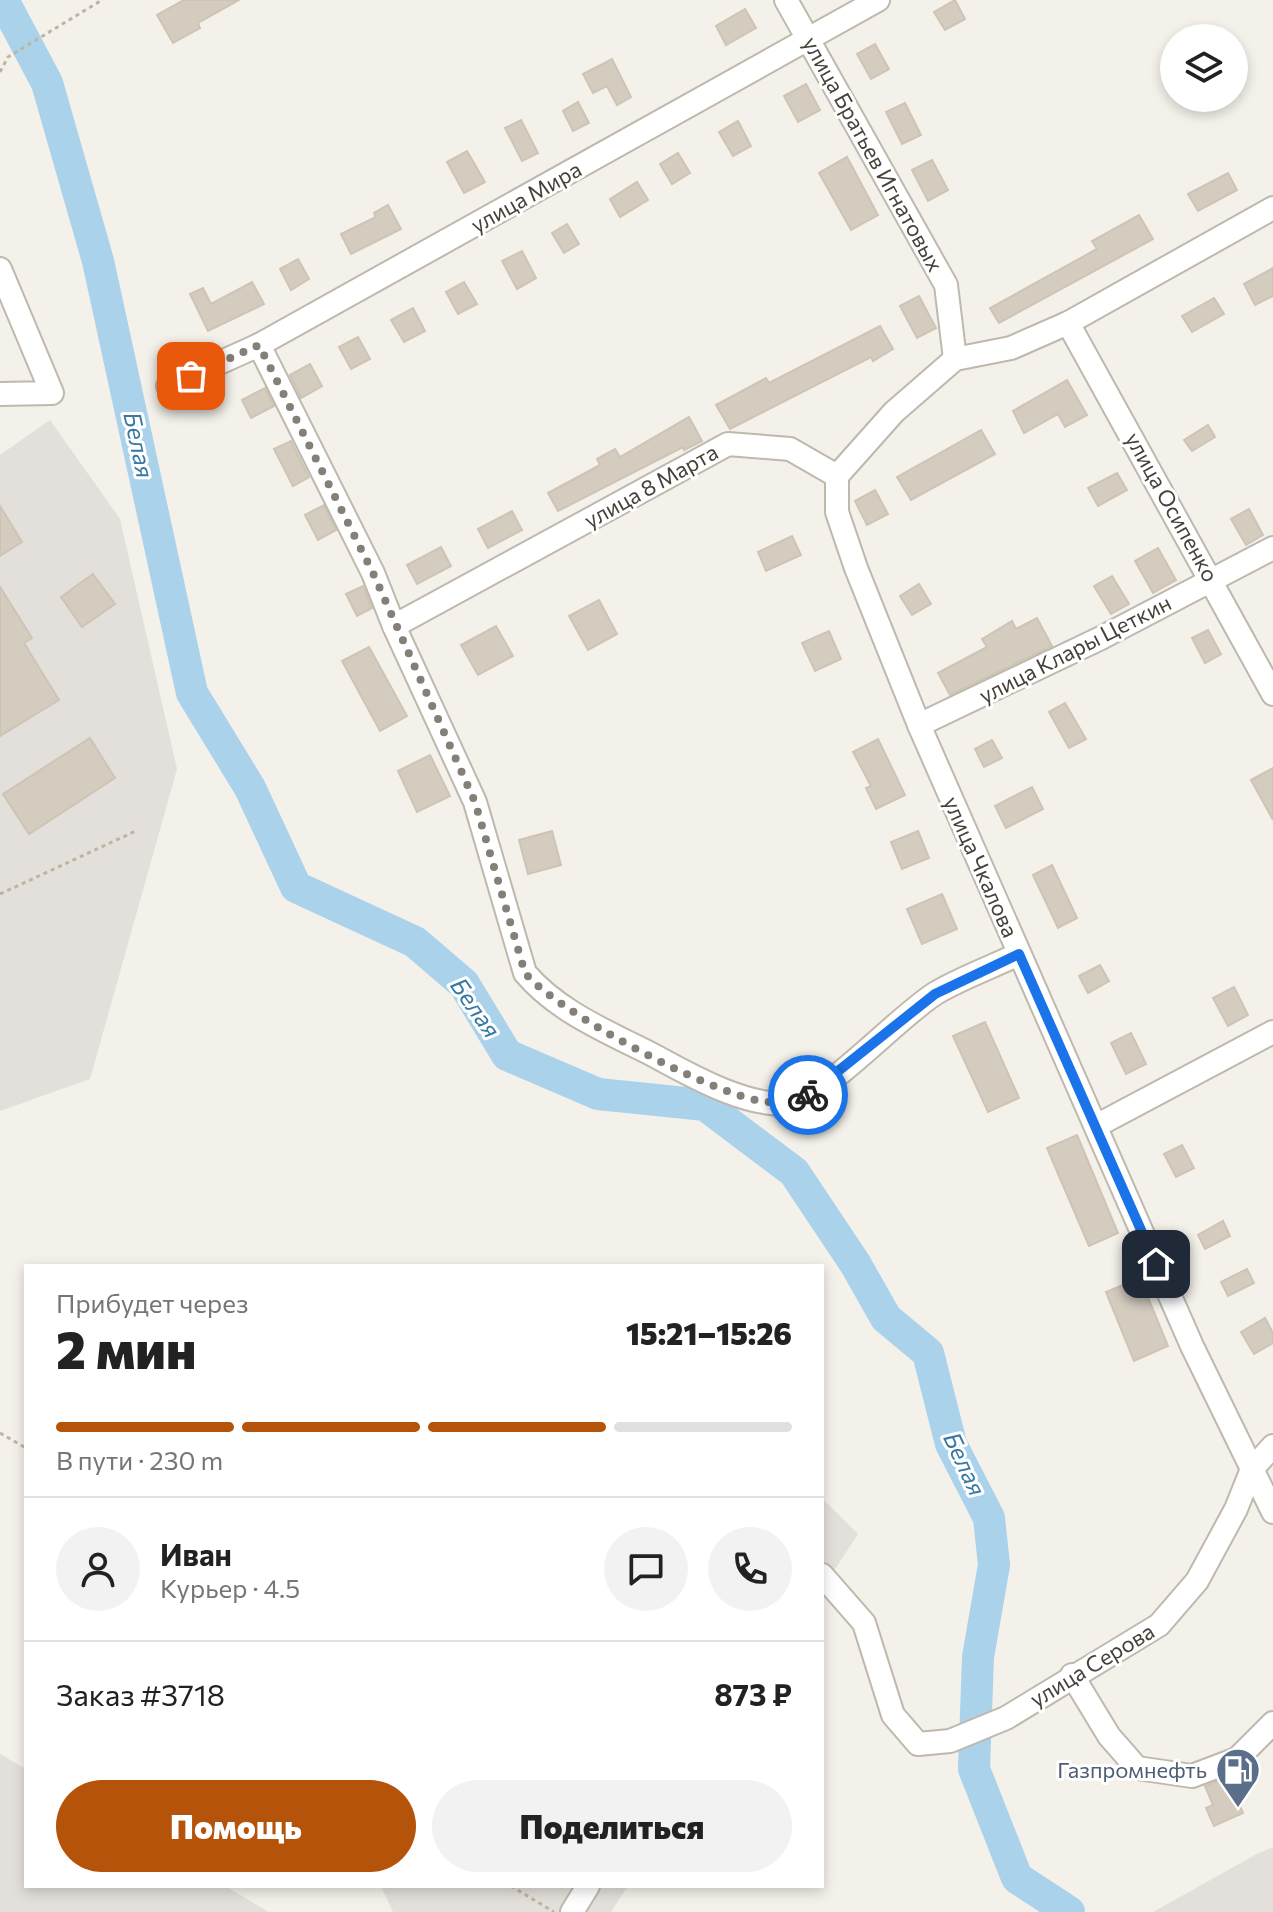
<!DOCTYPE html>
<html lang="ru">
<meta charset="utf-8">
<style>
:root{--surface:#fff;--page:#f2f2f2;--text:#222;--muted:#767676;--line:#e0e0e0;--accent:#b45309}
body{margin:0;font-family:Commissioner,sans-serif;background:var(--page);color:var(--text);height:100vh;display:flex;flex-direction:column;font-size:30px;white-space:nowrap}
*{box-sizing:border-box;margin:0}
p{font-size:26px;color:var(--muted)}
.icon{flex:none;width:44px;height:44px;fill:none;stroke:currentColor;stroke-width:2;stroke-linecap:round;stroke-linejoin:round}
.map{position:relative;flex:1;overflow:hidden}
.side{position:absolute;left:24px;top:1264px;width:800px;height:624px;display:flex;flex-direction:column;background:var(--surface);border-radius:0px;box-shadow:0 4px 12px #0003}
.side>*{flex:none}
.tools{position:absolute;left:1160px;top:24px;display:grid;gap:16px}
.tools a{display:grid;place-items:center;width:88px;height:88px;border-radius:50%;background:var(--surface);box-shadow:0 4px 12px #0003;font-size:40px}
.pin{position:absolute;display:grid;place-items:center;width:68px;height:68px;color:#fff;margin:-34px;border-radius:16px;box-shadow:0 4px 12px #0006}
.courier{position:absolute;display:grid;place-items:center;width:80px;height:80px;margin:-40px;border:6px solid #1a73e8;border-radius:50%;background:#fff;color:#222;box-shadow:0 2px 10px #0007}
.overview em{font-style:normal;font-weight:800}
.overview div{display:flex;flex-direction:column-reverse}
.overview{display:flex;align-items:center;justify-content:space-between;height:136px;padding:0 32px}
h1{font-size:52px;font-weight:800;line-height:60px}
.bar{display:grid;grid-template-columns:repeat(4,1fr);gap:12px 8px;align-content:center;height:96px;padding:0 32px}
.bar i{height:10px;border-radius:6px;background:var(--line)}
.bar .current{background:var(--accent)}
.bar p{grid-column:span 4}
.line{display:flex;align-items:center;gap:20px;padding:0 32px;border-top:2px solid var(--line)}
.line div{flex:1}
.round{display:grid;place-items:center;flex:none;width:84px;height:84px;border-radius:42px;background:var(--page)}
.primary-button{display:flex;gap:16px;margin-top:auto;padding:16px 32px}
.primary-button a{flex:1;height:92px;border-radius:48px;background:var(--accent);color:#fff;font-size:32px;font-weight:800;line-height:92px;text-align:center}
.primary-button a+a{background:var(--page);color:var(--text)}
.map>svg:first-child{display:block}
.industrial{fill:#e3e0db}
.lines{fill:none;stroke-linecap:round;stroke-linejoin:round}
.river{stroke:#abd2eb;stroke-width:32}
.building{fill:#d5ccc0;stroke:#cfc4b4;stroke-width:2}
.minor-casing{stroke:#bfb8ad;stroke-width:26}
.path{stroke:#bfb49f;stroke-width:3;stroke-dasharray:4 4;stroke-linecap:butt}
.minor{stroke:#fff;stroke-width:22}
.done{stroke:#847f77;stroke-width:8;stroke-dasharray:0 14.4}
.route{stroke:#1a73e8;stroke-width:10}
.labels{text-anchor:middle;stroke-width:6;stroke-linejoin:round;paint-order:stroke}
.street-label{font-size:22px;fill:#474139;stroke:#fff}
.service-label{font-size:22px;fill:#4e5e75;stroke:#fff;text-anchor:end}
.water-label{font-size:24px;font-style:italic;fill:#3778a4;stroke:#fff}
</style>
<div class="map">
<svg width="1273" height="1912" viewBox="0 0 1273 1912">
<rect width="100%" height="100%" fill="#f4f1ea"/>
<g class="industrial">
<path d="M50,420L120,519L177,769L90,1079L0,1111V455Z"/>
<path d="M822,1498L858,1534L822,1589Z"/>
<path d="M0,1754L26,1769V1886H225L269,1912H0Z"/>
<path d="M1273,1847V1912H1153L1255,1855Z"/>
<path d="M381,1886H628L611,1912H393Z"/>
</g>
<g class="lines">
<path class="river" d="M3,0L47,83L98,261L192,693L250,788L296,887L415,942L464,984L507,1055L598,1094L705,1105L794,1172L856,1265L886,1318L928,1353L951,1444L989,1518L994,1565L978,1657L974,1769L1017,1878L1069,1912"/>
</g>
<g class="building">
<path d="M184,0H239L198,23L200,28L173,43L157,15Z"/>
<path d="M955,0L965,19L945,30L934,12Z"/>
<path d="M745,9L756,28L726,45L716,26Z"/>
<path d="M875,44L889,69L871,79L857,54Z"/>
<path d="M612,59L631,97L617,105L607,86L593,93L583,74Z"/>
<path d="M806,84L820,110L798,122L784,96Z"/>
<path d="M578,102L589,123L573,131L563,111Z"/>
<path d="M905,103L921,135L902,144L886,112Z"/>
<path d="M521,120L538,153L522,161L505,128Z"/>
<path d="M738,121L751,146L733,156L719,132Z"/>
<path d="M467,151L485,182L464,193L447,162Z"/>
<path d="M678,153L690,173L672,184L660,164Z"/>
<path d="M847,157L878,215L851,230L819,173Z"/>
<path d="M932,160L948,190L928,201L912,170Z"/>
<path d="M1228,173L1237,190L1198,211L1188,194Z"/>
<path d="M637,182L648,200L620,217L610,199Z"/>
<path d="M388,205L401,229L351,254L341,234L376,217L374,213Z"/>
<path d="M1139,215L1153,239L999,323L990,308L1097,249L1092,241Z"/>
<path d="M567,224L579,244L564,253L552,233Z"/>
<path d="M522,251L536,278L517,289L502,261Z"/>
<path d="M298,259L309,279L291,290L280,269Z"/>
<path d="M1273,268V296L1255,305L1244,284Z"/>
<path d="M252,282L264,304L208,331L190,294L203,288L211,304Z"/>
<path d="M464,282L477,304L458,314L446,292Z"/>
<path d="M919,296L936,328L917,338L900,306Z"/>
<path d="M1214,298L1224,314L1192,332L1182,316Z"/>
<path d="M413,308L425,331L404,342L391,320Z"/>
<path d="M880,326L893,349L873,361L871,357L730,429L716,405L766,378L769,383Z"/>
<path d="M358,337L370,359L351,369L339,347Z"/>
<path d="M310,364L322,386L301,398L290,375Z"/>
<path d="M1067,380L1087,415L1065,427L1058,414L1024,433L1013,411Z"/>
<path d="M265,388L274,406L251,418L242,400Z"/>
<path d="M689,417L702,441L684,450L683,447L558,511L548,493L600,465L597,459L615,449L620,457Z"/>
<path d="M1208,425L1215,437L1192,451L1184,440Z"/>
<path d="M981,430L995,454L911,500L897,477Z"/>
<path d="M291,441L309,477L293,486L274,449Z"/>
<path d="M1117,473L1127,490L1098,506L1088,488Z"/>
<path d="M875,490L888,514L867,525L855,501Z"/>
<path d="M324,505L336,530L318,540L305,515Z"/>
<path d="M0,506L22,542L0,556Z"/>
<path d="M1249,509L1263,535L1246,545L1231,519Z"/>
<path d="M512,511L522,530L488,548L478,529Z"/>
<path d="M792,536L801,555L766,571L758,552Z"/>
<path d="M441,547L451,566L417,584L407,565Z"/>
<path d="M1158,548L1176,580L1153,593L1135,561Z"/>
<path d="M93,574L115,604L82,627L61,597Z"/>
<path d="M1112,576L1129,604L1111,614L1094,586Z"/>
<path d="M919,584L931,604L912,615L900,596Z"/>
<path d="M363,586L372,608L357,616L346,594Z"/>
<path d="M0,587L32,638L24,643L59,700L0,736Z"/>
<path d="M599,600L617,634L588,650L569,616Z"/>
<path d="M1037,618L1052,646L950,695L938,673L987,647L982,639L1012,621L1016,629Z"/>
<path d="M496,626L513,656L478,675L461,645Z"/>
<path d="M1208,630L1221,654L1205,663L1192,638Z"/>
<path d="M829,631L841,659L815,671L802,643Z"/>
<path d="M369,647L407,716L380,731L342,661Z"/>
<path d="M1065,703L1086,739L1069,748L1049,712Z"/>
<path d="M90,738L115,778L29,834L3,794Z"/>
<path d="M878,739L905,795L876,809L866,788L871,786L853,752Z"/>
<path d="M992,740L1002,758L984,767L975,749Z"/>
<path d="M430,755L450,796L417,812L398,771Z"/>
<path d="M1273,768V820L1251,780Z"/>
<path d="M1032,787L1043,809L1006,828L995,806Z"/>
<path d="M552,831L561,865L528,874L519,840Z"/>
<path d="M918,831L929,858L902,869L891,842Z"/>
<path d="M1052,865L1077,918L1058,928L1033,875Z"/>
<path d="M942,894L957,929L922,944L907,909Z"/>
<path d="M1100,965L1109,981L1088,993L1079,976Z"/>
<path d="M1234,987L1248,1015L1228,1026L1213,998Z"/>
<path d="M985,1022L1019,1098L988,1112L953,1036Z"/>
<path d="M1131,1033L1146,1064L1126,1074L1111,1043Z"/>
<path d="M1077,1135L1118,1233L1089,1246L1047,1148Z"/>
<path d="M1182,1145L1194,1168L1176,1177L1164,1154Z"/>
<path d="M1223,1221L1230,1236L1205,1249L1198,1235Z"/>
<path d="M1247,1269L1254,1283L1228,1296L1221,1282Z"/>
<path d="M1140,1278L1168,1346L1134,1361L1106,1292Z"/>
<path d="M1265,1318L1273,1333V1343L1254,1354L1241,1332Z"/>
<path d="M1228,1777L1243,1813L1214,1826L1206,1808L1213,1805L1205,1786Z"/>
</g>
<g class="lines">
<g class="minor-casing">
<g id="minor">
<path d="M786,0L946,285L955,359"/>
<path d="M0,269L52,393L0,394"/>
<path d="M1068,323L1273,694"/>
<path d="M259,345L373,573L394,626L475,802L525,973C558,1012 608,1032 653,1055C688,1074 749,1109 790,1103C824,1098 900,1015 936,993C961,978 992,967 1019,954"/>
<path d="M168,386L259,345L878,0"/>
<path d="M837,476V512L856,568L919,725L1192,1346L1273,1512"/>
<path d="M837,476L894,412L955,359L1011,348L1068,323L1273,208"/>
<path d="M394,626L728,444L790,449L837,476"/>
<path d="M919,725L1101,638L1273,548"/>
<path d="M1096,1126L1273,1032"/>
<path d="M822,1575L864,1623L893,1715L918,1744L950,1741L1006,1718L1159,1625L1197,1581L1236,1509L1252,1469L1273,1446"/>
<path d="M1072,1675L1109,1736L1137,1768L1192,1776L1237,1759L1273,1723"/>
<path d="M572,1912L588,1886"/>
</g>
</g>
<g class="path">
<path d="M0,72L8,57L102,0"/>
<path d="M0,894L138,830"/>
<path d="M0,1433L26,1448"/>
<path d="M511,1886L554,1912"/>
</g>
<use href="#minor" class="minor"/>
</g>
<g class="lines">
<path class="done" d="M191,376L259,345L373,573L475,802L525,973C560,1014 708,1092 761,1101C779,1104 792,1103 808,1095"/>
<path class="route" d="M808,1095L935,994L1019,954L1156,1264"/>
</g>
<defs>
<g id="fuel-pin" transform="scale(2.3)"><path d="M0 17L-7.5 6A9.5 9.5 0 1 1 7.5 6Z" fill="#5c6f8a" stroke="#fff"/><path d="M-5.5-6h7V0h2V4h1.3V-2.5L3-4.5l.8-.8L6-3V5H2.5V1h-1V6h-7ZM-4.2-4.7v3.2H.2V-4.7Z" fill="#fff"/></g>
</defs>
<g fill-rule="evenodd">
<use href="#fuel-pin" x="1238" y="1770"/>
</g>
<g class="labels">
<g class="street-label">
<text transform="translate(873 154) rotate(61)" y="8">улица Братьев Игнатовых</text>
<text transform="translate(526 197) rotate(-29)" y="8">улица Мира</text>
<text transform="translate(651 486) rotate(-29)" y="8">улица 8 Марта</text>
<text transform="translate(1172 507) rotate(61)" y="8">улица Осипенко</text>
<text transform="translate(1075 649) rotate(-27)" y="8">улица Клары Цеткин</text>
<text transform="translate(981 867) rotate(66)" y="8">улица Чкалова</text>
<text transform="translate(1092 1665) rotate(-31)" y="8">улица Серова</text>
</g>
<g class="service-label">
<text x="1207" y="1778">Газпромнефть</text>
</g>
<g class="water-label">
<text transform="translate(138 445) rotate(78)" y="8">Белая</text>
<text transform="translate(475 1008) rotate(55)" y="8">Белая</text>
<text transform="translate(964 1464) rotate(65)" y="8">Белая</text>
</g>
</g>
</svg>
<div class="tools">
<a><svg class="icon" aria-label="layers" viewBox="0 0 24 24"><path d="M12 4l9 5-9 5-9-5zM3 14l9 5 9-5"/></svg></a>
</div>
<div class="pin" style="left:191px;top:376px;background:#ea580c"><svg class="icon" aria-label="bag" viewBox="0 0 24 24"><path d="M5 8h14l-1 12H6zM9 8a3 3 0 0 1 6 0"/></svg></div>
<div class="pin" style="left:1156px;top:1264px;background:#1f2937"><svg class="icon" aria-label="home" viewBox="0 0 24 24"><path d="M3 11l9-7 9 7M6 9v11h12V9"/></svg></div>
<div class="courier" style="left:808px;top:1095px"><svg class="icon" aria-label="bike" viewBox="0 0 24 24"><circle cx="6" cy="16" r="4"/><circle cx="18" cy="16" r="4"/><path d="M6 16l4-8h5l3 8M10 8l3 8H6M13 5h3"/></svg></div>
<section class="side">
<div class="overview"><div><h1>2 мин</h1><p>Прибудет через</p></div><em>15:21–15:26</em></div>
<div class="bar"><i class="current"></i><i class="current"></i><i class="current"></i><i></i><p>В пути · 230 m</p></div>
<div class="line" style="height:144px"><a class="round"><svg class="icon" aria-label="person" viewBox="0 0 24 24"><circle cx="12" cy="8" r="4"/><path d="M4 21q1-7 8-7t8 7"/></svg></a><div><b>Иван</b><p>Курьер · 4.5</p></div><a class="round"><svg class="icon" aria-label="chat" viewBox="0 0 24 24"><path d="M4 5h16v11H9l-5 4z"/></svg></a><a class="round"><svg class="icon" aria-label="phone" viewBox="0 0 24 24"><path d="M5 4h4l2 5-3 2q2 4 5 5l2-3 5 2v4C11 20 4 13 5 4z"/></svg></a></div>
<div class="line" style="height:104px"><div>Заказ #3718</div><b>873 ₽</b></div>
<div class="primary-button"><a>Помощь</a><a>Поделиться</a></div>
</section>
</div>
